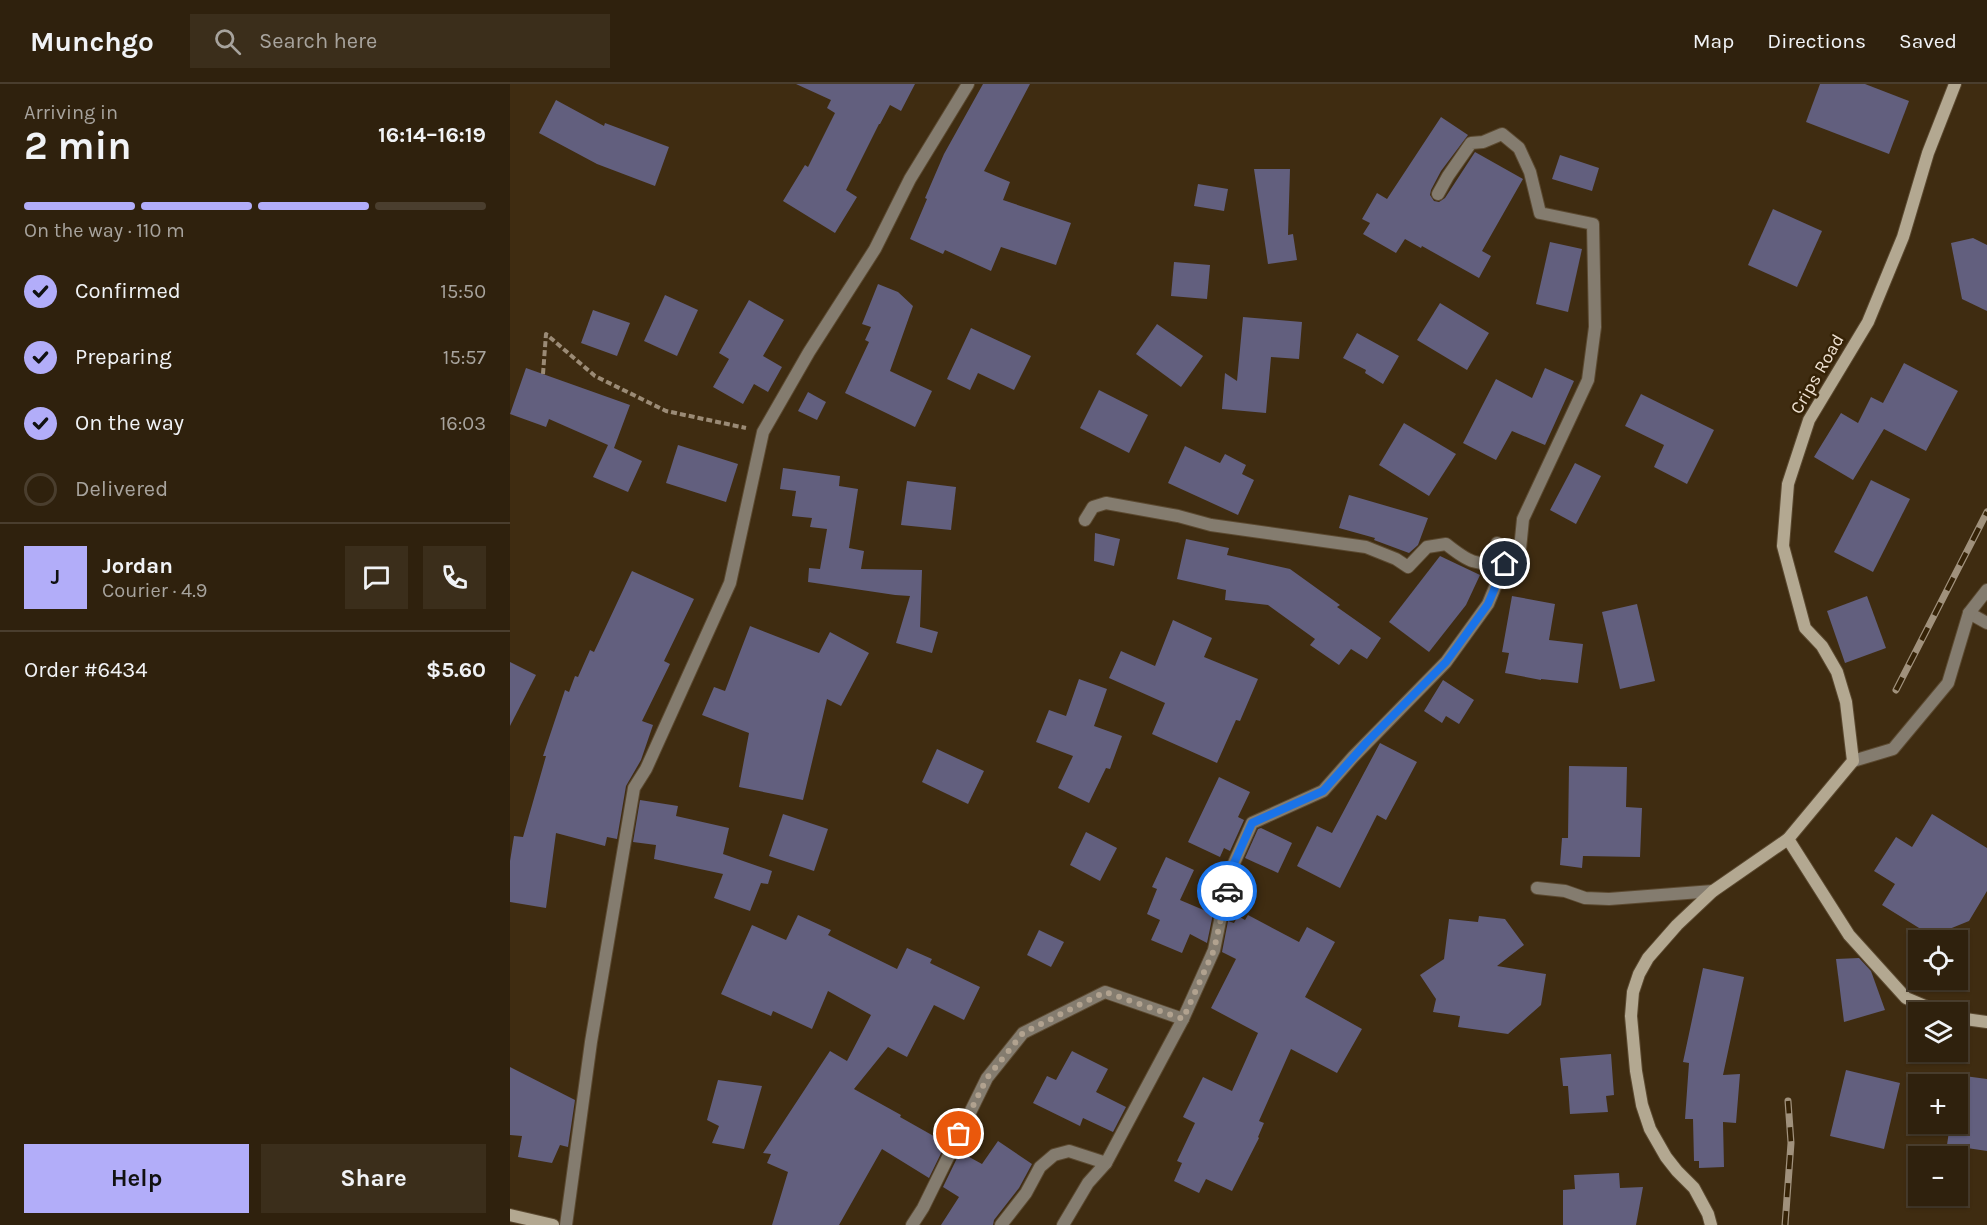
<!DOCTYPE html>
<meta charset="utf-8">
<style>
:root{--surface:#2f210d;--page:#3b2e1b;--text:#f1f3f6;--muted:#a7a39d;--line:#4a3e2e;--accent:#b2adf9}
body{margin:0;font-family:Karla,sans-serif;background:var(--page);color:var(--text);height:100vh;display:flex;flex-direction:column;font-size:22px;white-space:nowrap}
*{box-sizing:border-box;margin:0}
p{font-size:20px;color:var(--muted)}
.icon{flex:none;width:33px;height:33px;fill:none;stroke:currentColor;stroke-width:2;stroke-linecap:round;stroke-linejoin:round}
.map{position:relative;flex:1;overflow:hidden}
.drawer{display:flex;flex-direction:column;background:var(--surface);width:510px}
.drawer>*{flex:none}
.fabs{position:absolute;left:1398px;top:846px;display:grid;gap:12px}
.fabs a{display:grid;place-items:center;width:60px;height:60px;border-radius:0px;background:var(--surface);box-shadow:0 2px 4px #0004,0 0 0 2px var(--line);font-size:30px}
.pin{position:absolute;display:grid;place-items:center;width:51px;height:51px;color:#fff;margin:-26px;border:3px solid #fff;border-radius:50%;box-shadow:0 2px 6px #0007}
.courier{position:absolute;display:grid;place-items:center;width:60px;height:60px;margin:-30px;border:4px solid #1a73e8;border-radius:50%;background:#fff;color:#222;box-shadow:0 2px 8px #0007}
.summary em{font-style:normal;font-weight:700}
.summary div{display:flex;flex-direction:column-reverse}
.summary{display:flex;align-items:center;justify-content:space-between;height:102px;padding:0 24px}
h1{font-size:39px;font-weight:700;line-height:45px}
.bar{display:grid;grid-template-columns:repeat(4,1fr);gap:9px 6px;align-content:center;height:72px;padding:0 24px}
.bar i{height:8px;border-radius:4px;background:var(--line)}
.bar .selected{background:var(--accent)}
.bar p{grid-column:span 4}
.line{display:flex;align-items:center;gap:15px;padding:0 24px;border-top:2px solid var(--line)}
.line div{flex:1}
.round{display:grid;place-items:center;flex:none;width:63px;height:63px;border-radius:0px;background:var(--page)}
ol{padding:0 24px;list-style:none}
li{display:flex;align-items:center;gap:18px;height:66px}
li p{margin-inline-start:auto}
li .icon{padding:6px;border-radius:50%;background:var(--accent);color:#111;stroke-width:4}
li:last-child{color:var(--muted)}
li i{width:33px;height:33px;border:3px solid var(--line);border-radius:50%}
.primary-button{display:flex;gap:12px;margin-top:auto;padding:12px 24px}
.primary-button a{flex:1;height:69px;border-radius:0px;background:var(--accent);color:#111;font-size:24px;font-weight:700;line-height:69px;text-align:center}
.primary-button a+a{background:var(--page);color:var(--text)}
header{display:flex;align-items:center;gap:36px;box-sizing:border-box;height:84px;padding:0 30px;background:var(--surface);border-bottom:2px solid var(--line)}
header strong{font-size:28px}
nav{display:flex;gap:33px;margin-inline-start:auto;font-size:21px}
.search{width:420px;height:54px;background:var(--page);display:flex;align-items:center;gap:15px;box-sizing:border-box;padding:0 21px;border-radius:0px;color:var(--muted);font-size:22px}
main{display:flex;flex:1;min-height:0}
.map>svg:first-child{display:block}
.building{fill:#625f7e}
.lines{fill:none;stroke-linecap:round;stroke-linejoin:round}
.street-casing{stroke:#5b4930;stroke-width:14}
.secondary-casing{stroke:#5b4930;stroke-width:14}
.path{stroke:#9b8b76;stroke-width:4;stroke-dasharray:6 3;stroke-linecap:butt}
.street{stroke:#847c6f;stroke-width:12}
.secondary{stroke:#b3a891;stroke-width:12}
.rail-casing{stroke:#a0917c;stroke-width:7}
.rail{stroke:#352206;stroke-width:4.5;stroke-dasharray:14;stroke-linecap:butt}
.done{stroke:#b1a28f;stroke-width:6;stroke-dasharray:0 10.8}
.route{stroke:#1a73e8;stroke-width:8}
.labels{text-anchor:middle;stroke-width:5;stroke-linejoin:round;paint-order:stroke}
.street-label{font-size:18px;fill:#efe2d3;stroke:#352206}
</style>
<header>
<strong>Munchgo</strong>
<div class="search"><svg class="icon" aria-label="search" viewBox="0 0 24 24"><circle cx="10" cy="10" r="6"/><path d="M15 15l6 6"/></svg>Search here</div>
<nav><a>Map</a><a>Directions</a><a>Saved</a></nav>
</header>
<main>
<section class="drawer">
<div class="summary"><div><h1>2 min</h1><p>Arriving in</p></div><em>16:14–16:19</em></div>
<div class="bar"><i class="selected"></i><i class="selected"></i><i class="selected"></i><i></i><p>On the way · 110 m</p></div>
<ol>
<li><svg class="icon" aria-label="check" viewBox="0 0 24 24"><path d="M5 12l5 5 9-10"/></svg>Confirmed<p>15:50</p></li>
<li><svg class="icon" aria-label="check" viewBox="0 0 24 24"><path d="M5 12l5 5 9-10"/></svg>Preparing<p>15:57</p></li>
<li><svg class="icon" aria-label="check" viewBox="0 0 24 24"><path d="M5 12l5 5 9-10"/></svg>On the way<p>16:03</p></li>
<li><i></i>Delivered</li>
</ol>
<div class="line" style="height:108px"><b class="round" style="background:var(--accent);color:#111">J</b><div><b>Jordan</b><p>Courier · 4.9</p></div><a class="round"><svg class="icon" aria-label="chat" viewBox="0 0 24 24"><path d="M4 5h16v11H9l-5 4z"/></svg></a><a class="round"><svg class="icon" aria-label="phone" viewBox="0 0 24 24"><path d="M5 4h4l2 5-3 2q2 4 5 5l2-3 5 2v4C11 20 4 13 5 4z"/></svg></a></div>
<div class="line" style="height:78px"><div>Order #6434</div><b>$5.60</b></div>
<div class="primary-button"><a>Help</a><a>Share</a></div>
</section>
<div class="map">
<svg width="1477" height="1141" viewBox="0 0 1477 1141">
<rect width="100%" height="100%" fill="#3f2c11"/>
<g class="building">
<path d="M286,0H405L391,27L380,21L370,40H369L336,106L347,113L325,149L273,117L295,81L298,83L325,29L317,24L321,16Z"/>
<path d="M473,0H520L474,87L500,98L493,116L561,139L546,181L491,163L481,187L435,166L433,170L400,155L417,115L415,114L434,70Z"/>
<path d="M1310,0H1355L1399,17L1379,70L1296,38Z"/>
<path d="M46,16L94,42L95,39L159,63L145,102L87,80L29,49Z"/>
<path d="M931,33L958,51L931,87L921,106L920,111L924,117L929,118L935,114L965,68L1013,95L972,167L981,172L969,194L912,162L911,164L895,155L886,169L853,150L860,139L852,135L867,109L877,115Z"/>
<path d="M1050,71L1089,84L1082,107L1042,95Z"/>
<path d="M744,85H780L778,151L783,150L787,176L758,180Z"/>
<path d="M688,100L718,105L714,127L684,122Z"/>
<path d="M1263,125L1312,147L1287,203L1238,181Z"/>
<path d="M1463,154L1477,161V227L1452,215L1441,159Z"/>
<path d="M1040,158L1072,165L1058,228L1026,220Z"/>
<path d="M664,178L700,181L697,215L661,212Z"/>
<path d="M368,200L388,208L403,222L380,287L422,307L405,343L335,309L359,258L355,256L361,243L352,240Z"/>
<path d="M155,211L188,226L167,272L134,257Z"/>
<path d="M239,216L274,236L253,272L272,283L258,308L244,300L233,320L203,303L219,275L209,269Z"/>
<path d="M930,219L979,249L957,286L907,256Z"/>
<path d="M83,226L120,239L107,272L71,259Z"/>
<path d="M733,233L792,238L789,275L761,273L756,329L712,325L715,289L727,297Z"/>
<path d="M647,240L693,272L671,303L626,270Z"/>
<path d="M461,244L521,272L504,306L468,289L460,306L437,295Z"/>
<path d="M847,249L889,272L873,300L855,289L856,286L833,274Z"/>
<path d="M1394,279L1448,307L1416,367L1374,345L1343,396L1304,373L1331,329L1348,339L1361,313L1373,319Z"/>
<path d="M16,284L120,321L104,364L132,377L118,408L83,393L98,361L39,335L36,343L0,330Z"/>
<path d="M1035,284L1064,297L1035,361L1002,347L986,376L953,359L986,295L1022,314Z"/>
<path d="M589,306L638,331L619,369L570,344Z"/>
<path d="M298,308L316,318L307,336L288,327Z"/>
<path d="M1131,310L1204,346L1177,400L1144,383L1154,361L1115,342Z"/>
<path d="M894,339L946,370L919,412L869,381Z"/>
<path d="M168,361L228,380L216,418L156,399Z"/>
<path d="M675,362L710,379L715,370L736,381L732,390L744,396L728,431L658,399Z"/>
<path d="M1065,379L1091,392L1066,440L1040,426Z"/>
<path d="M273,384L330,392L329,402L348,405L339,464L354,467L351,485L412,486L410,543L428,548L422,569L386,559L400,512L385,511L298,498L299,484L310,485L317,445L300,443L302,434L282,432L286,407L270,405Z"/>
<path d="M1361,396L1400,415L1363,488L1324,468Z"/>
<path d="M397,397L446,403L441,446L391,441Z"/>
<path d="M839,411L918,434L908,461L899,469L864,456L865,454L829,444Z"/>
<path d="M585,449L610,455L604,482L584,477Z"/>
<path d="M676,455L719,464L717,471L780,485L830,521L827,523L871,554L857,575L841,565L829,581L800,561L805,555L758,521L715,516L716,506L667,495Z"/>
<path d="M930,472L970,491L956,521L919,568L879,538Z"/>
<path d="M122,487L184,515L154,577L160,580L132,637L143,641L131,676L116,702L107,755L97,753L95,762L46,749L36,824L0,818V777L4,752L13,753L36,672H33L55,606L59,608L65,592L68,593L80,566L84,568Z"/>
<path d="M1002,512L1045,520L1039,556L1073,560L1068,599L1031,595V596L995,589L999,569L992,568Z"/>
<path d="M1357,512L1376,564L1335,579L1317,527Z"/>
<path d="M1127,520L1145,597L1110,605L1092,528Z"/>
<path d="M663,536L702,554L694,573L748,595L730,637L726,636L707,679L642,650L655,619L599,594L611,567L645,582Z"/>
<path d="M240,542L309,569L320,548L359,569L331,622L317,615L293,716L229,703L239,649L192,631L204,603L215,607Z"/>
<path d="M0,578L26,591L0,642Z"/>
<path d="M569,595L597,605L584,642L612,652L600,685L596,684L579,719L548,704L563,672L526,658L539,626L556,632Z"/>
<path d="M933,596L964,616L949,640L936,632L932,639L914,627Z"/>
<path d="M870,659L907,678L876,736L867,731L830,804L787,782L807,742L822,749Z"/>
<path d="M427,665L474,687L458,720L412,698Z"/>
<path d="M1059,682L1117,683L1116,723L1132,724L1130,773L1073,772L1072,784L1050,781L1052,754H1058Z"/>
<path d="M709,693L740,708L728,733L734,736L720,767L714,764L710,773L678,758Z"/>
<path d="M130,716L168,722L166,732L219,744L213,770L262,787L258,800L251,799L240,827L204,814L213,790L144,775L146,761L123,758Z"/>
<path d="M273,730L318,745L304,787L259,772Z"/>
<path d="M1422,730L1477,764V807L1459,837L1422,852L1372,821L1385,800L1364,787L1386,753L1402,763Z"/>
<path d="M751,744L782,759L768,789L735,774L748,745Z"/>
<path d="M576,748L607,764L590,797L560,781Z"/>
<path d="M656,773L684,786L670,816L703,830L697,859L680,850L672,869L641,856L650,836L637,830L647,805L642,803Z"/>
<path d="M288,831L321,846L318,851L387,885L397,864L422,875L420,879L470,903L454,936L424,921L397,973L378,963L344,1005L391,1031L390,1033L436,1059L419,1094L372,1065L329,1141H262L278,1088L257,1079L261,1070L253,1069L320,967L337,977L361,931L318,907L302,945L263,927L261,932L211,910L242,841L276,856Z"/>
<path d="M738,831L789,858L797,843L825,858L795,913L852,945L827,989L781,965L749,1037L754,1039L748,1053L749,1054L722,1107L696,1095L689,1109L664,1097L672,1079L667,1077L685,1039L673,1033L693,993L722,1007L748,949L701,924L726,875L712,868L718,837L724,839L728,832L735,836Z"/>
<path d="M969,832L995,835L1014,861L987,882L1036,890L1031,921L998,950L948,943L950,932L923,928L926,915L910,891L934,875L939,835L968,838Z"/>
<path d="M529,846L554,858L541,883L517,871Z"/>
<path d="M1349,874L1361,887L1375,926L1334,938L1326,875Z"/>
<path d="M1193,884L1234,893L1213,991L1230,990L1226,1039L1213,1038L1214,1083L1189,1084V1077H1184L1183,1035H1175L1179,979L1173,978Z"/>
<path d="M562,967L598,985L586,1008L616,1023L603,1048L573,1034L570,1042L523,1019L537,992L546,996Z"/>
<path d="M1101,970L1104,1011L1096,1012L1098,1028L1060,1030L1058,1002H1053L1050,974Z"/>
<path d="M0,983L65,1016L58,1063L50,1061L42,1079L8,1073L12,1052L0,1051Z"/>
<path d="M1336,986L1390,999L1374,1065L1320,1052Z"/>
<path d="M1447,991L1477,995V1067L1437,1061L1440,1040H1448V1000H1446Z"/>
<path d="M208,996L252,1002L234,1065L202,1059L209,1042L197,1036Z"/>
<path d="M488,1057L522,1080L509,1104L484,1136L483,1141H431L449,1113L433,1103L450,1068L472,1080Z"/>
<path d="M1109,1089L1110,1104L1133,1103L1126,1141H1053V1106L1065,1105L1064,1091Z"/>
</g>
<g class="lines">
<g class="street-casing">
<g id="street">
<path d="M928,110L938,92L961,59L973,58L992,50L1009,64L1020,88L1030,129L1083,140L1085,243L1078,296L1013,435L1010,465"/>
<path d="M575,436L583,423L596,419L668,432L701,441L856,463L886,475L898,483L917,463L936,460C961,480 964,480 995,479"/>
<path d="M1459,529L1477,539"/>
<path d="M1343,677L1383,665L1438,599L1459,529L1477,506"/>
<path d="M1027,804L1055,807L1075,814L1099,815L1203,807"/>
<path d="M56,1141L81,958L124,704L136,685L220,499L253,348L299,268L365,165L400,95L458,0"/>
<path d="M402,1141L413,1124L477,994L513,949L595,908L673,935"/>
<path d="M491,1141L516,1109L530,1083L544,1071L559,1067L596,1079"/>
<path d="M553,1141L578,1099L596,1079L673,935L704,866L720,788L742,739L813,707L843,673L936,578L978,520L995,479L987,459"/>
</g>
</g>
<g class="secondary-casing">
<g id="secondary">
<path d="M1278,755L1339,851L1396,914L1429,928"/>
<path d="M1448,934L1477,938"/>
<path d="M0,1131L43,1141"/>
<path d="M1201,1141L1198,1130L1184,1104L1167,1087L1156,1073L1140,1045L1132,1021L1126,987L1121,932L1123,908L1129,890L1138,874L1167,841L1203,807L1278,755L1343,677L1336,618L1327,588L1312,562L1295,544L1273,462L1278,400L1299,336L1358,238L1393,153L1418,69L1445,0"/>
</g>
</g>
<path class="path" d="M33,290L36,250L85,292L156,327L236,344"/>
<use href="#street" class="street"/>
<use href="#secondary" class="secondary"/>
<g class="rail-casing">
<g id="rail">
<path d="M1386,606L1477,428"/>
<path d="M1275,1141L1281,1059L1278,1017"/>
</g>
</g>
<use href="#rail" class="rail"/>
</g>
<g class="lines">
<path class="done" d="M449,1050L477,994L513,949L595,908L673,935L704,866L717,807"/>
<path class="route" d="M717,807L720,788L742,739L813,707L857,658L936,578L978,520L995,480"/>
</g>
<g class="labels">
<g class="street-label">
<text transform="translate(1307 290) rotate(-60)" y="6">Crips Road</text>
</g>
</g>
</svg>
<div class="fabs">
<a><svg class="icon" aria-label="locate" viewBox="0 0 24 24"><circle cx="12" cy="12" r="6"/><path d="M12 2v4M12 18v4M2 12h4M18 12h4"/></svg></a>
<a><svg class="icon" aria-label="layers" viewBox="0 0 24 24"><path d="M12 4l9 5-9 5-9-5zM3 14l9 5 9-5"/></svg></a>
<a>+</a>
<a>−</a>
</div>
<div class="pin" style="left:449px;top:1050px;background:#ea580c"><svg class="icon" aria-label="bag" viewBox="0 0 24 24"><path d="M5 8h14l-1 12H6zM9 8a3 3 0 0 1 6 0"/></svg></div>
<div class="pin" style="left:995px;top:480px;background:#1f2937"><svg class="icon" aria-label="home" viewBox="0 0 24 24"><path d="M3 11l9-7 9 7M6 9v11h12V9"/></svg></div>
<div class="courier" style="left:717px;top:807px"><svg class="icon" aria-label="car" viewBox="0 0 24 24"><path d="M5 17H2v-5l4-1 3-4h7l3 4 3 1v5h-3M9 17h6M6 11h13"/><circle cx="7" cy="17" r="2"/><circle cx="17" cy="17" r="2"/></svg></div>
</div>
</main>
